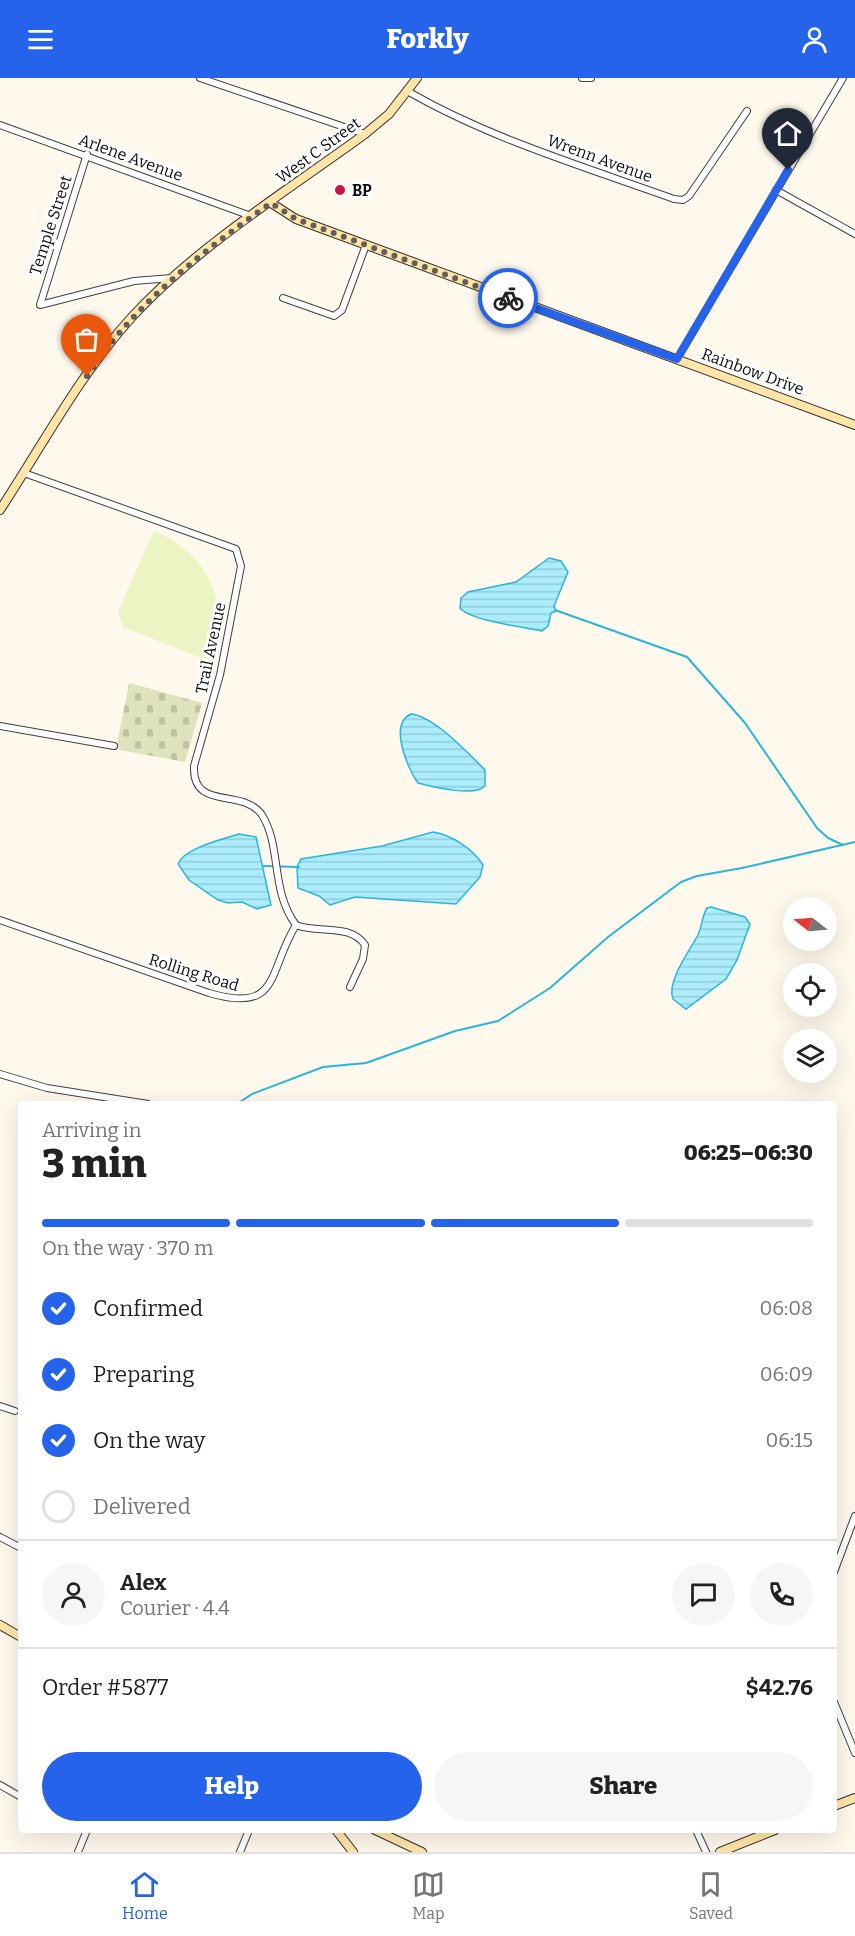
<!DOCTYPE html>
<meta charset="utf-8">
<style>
:root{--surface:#fff;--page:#f6f6f6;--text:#222;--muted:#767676;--line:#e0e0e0;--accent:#2563eb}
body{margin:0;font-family:Bitter,serif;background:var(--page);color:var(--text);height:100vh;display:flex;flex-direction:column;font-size:22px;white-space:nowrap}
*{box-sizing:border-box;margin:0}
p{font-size:20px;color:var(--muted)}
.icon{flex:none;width:33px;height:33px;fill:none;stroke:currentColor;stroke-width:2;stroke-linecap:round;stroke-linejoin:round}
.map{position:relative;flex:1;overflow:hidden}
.drawer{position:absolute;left:18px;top:1023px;width:819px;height:732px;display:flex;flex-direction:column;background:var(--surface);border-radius:6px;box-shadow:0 6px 24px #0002}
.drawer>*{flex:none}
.needle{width:39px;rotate:287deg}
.tools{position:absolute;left:783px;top:819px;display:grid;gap:12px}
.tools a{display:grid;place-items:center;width:54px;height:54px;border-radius:50%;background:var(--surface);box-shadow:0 6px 24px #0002;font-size:30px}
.pin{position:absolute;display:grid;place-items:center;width:51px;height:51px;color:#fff;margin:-62px -26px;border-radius:50% 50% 50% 0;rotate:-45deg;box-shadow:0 0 6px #0007}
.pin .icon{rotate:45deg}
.courier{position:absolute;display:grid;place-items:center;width:60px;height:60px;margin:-30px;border:4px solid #2563eb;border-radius:50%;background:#fff;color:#222;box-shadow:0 2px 8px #0007}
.summary em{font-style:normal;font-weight:800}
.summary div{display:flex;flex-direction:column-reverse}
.summary{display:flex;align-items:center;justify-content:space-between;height:102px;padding:0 24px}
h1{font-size:39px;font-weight:800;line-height:45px}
.bar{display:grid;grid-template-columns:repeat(4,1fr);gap:9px 6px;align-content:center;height:72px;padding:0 24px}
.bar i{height:8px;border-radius:4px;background:var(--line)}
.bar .on{background:var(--accent)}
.bar p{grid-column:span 4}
.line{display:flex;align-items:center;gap:15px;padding:0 24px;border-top:2px solid var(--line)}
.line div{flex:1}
.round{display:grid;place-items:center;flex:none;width:63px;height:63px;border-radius:32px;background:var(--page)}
ol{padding:0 24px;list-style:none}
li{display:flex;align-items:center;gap:18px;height:66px}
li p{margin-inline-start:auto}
li .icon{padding:6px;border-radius:50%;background:var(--accent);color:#fff;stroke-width:4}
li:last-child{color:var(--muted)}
li i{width:33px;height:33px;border:3px solid var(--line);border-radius:50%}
.primary-button{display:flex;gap:12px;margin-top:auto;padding:12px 24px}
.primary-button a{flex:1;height:69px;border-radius:36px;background:var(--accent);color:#fff;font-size:24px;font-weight:800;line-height:69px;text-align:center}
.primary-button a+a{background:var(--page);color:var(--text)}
header{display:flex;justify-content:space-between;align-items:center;height:78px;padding:0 24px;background:var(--accent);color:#fff;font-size:27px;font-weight:800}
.menu{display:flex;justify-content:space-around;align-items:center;height:84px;border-top:2px solid var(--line);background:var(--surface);font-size:16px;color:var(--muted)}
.menu a{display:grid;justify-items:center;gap:3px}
.menu .on{color:var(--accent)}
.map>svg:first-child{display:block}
.cemetery{fill:url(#cemetery-stones)}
.pitch{fill:#ecf4c4}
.water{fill:url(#water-rules);stroke:#2ab5db;stroke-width:1.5}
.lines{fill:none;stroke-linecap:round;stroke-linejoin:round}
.stream{stroke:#2ab5db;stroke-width:2}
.street-casing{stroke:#404040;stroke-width:8}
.secondary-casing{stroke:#2f2f2f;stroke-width:10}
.street{stroke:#fff;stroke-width:6}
.secondary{stroke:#ffe5a7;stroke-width:8}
.done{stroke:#625f5b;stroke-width:6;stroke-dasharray:0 10.8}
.route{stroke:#2563eb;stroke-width:8}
.poi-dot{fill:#cb1640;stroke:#fff;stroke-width:2}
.labels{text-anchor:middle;stroke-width:6;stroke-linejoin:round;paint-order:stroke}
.street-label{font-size:16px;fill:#0d0d0d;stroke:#fff}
.poi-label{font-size:16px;font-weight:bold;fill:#0d0d0d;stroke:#fff;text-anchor:start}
</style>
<header><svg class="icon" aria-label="menu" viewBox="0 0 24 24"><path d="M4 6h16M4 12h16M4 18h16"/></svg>Forkly<svg class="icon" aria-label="person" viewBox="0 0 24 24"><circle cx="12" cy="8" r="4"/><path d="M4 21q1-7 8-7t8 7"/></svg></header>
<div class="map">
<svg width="855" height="1774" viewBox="0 0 855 1774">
<defs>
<pattern id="cemetery-stones" width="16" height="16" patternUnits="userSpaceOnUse" patternTransform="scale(1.5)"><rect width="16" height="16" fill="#dee3bb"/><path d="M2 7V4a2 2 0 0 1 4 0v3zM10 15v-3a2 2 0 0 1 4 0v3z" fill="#bdc2a0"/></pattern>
<pattern id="water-rules" width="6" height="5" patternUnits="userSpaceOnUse" patternTransform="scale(1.5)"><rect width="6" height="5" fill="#abedfd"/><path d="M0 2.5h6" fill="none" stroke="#92cad8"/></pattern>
</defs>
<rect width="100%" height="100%" fill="#fff8ec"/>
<path class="cemetery" d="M129,605L202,625L185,684L120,672L117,667Z"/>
<path class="pitch" d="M154,453C187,466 219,498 217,537C217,552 211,567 206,582L123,549L118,533Z"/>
<g class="water">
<path d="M549,480L561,483L568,494L554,528L556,533L551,535L548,548L542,553C524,549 471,543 460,530L461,520L468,514L516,504Z"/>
<path d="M411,636C434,638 469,676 485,692V708C475,719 433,709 418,705C408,691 388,646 411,636Z"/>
<path d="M433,754C452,757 473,771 483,787L480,799L456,826L355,819L330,827L319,818L298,810L297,789L301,781L382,768Z"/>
<path d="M239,756L256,759L271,827L257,831L242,824L228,825L218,822L189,802L178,786C184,770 224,761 239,756Z"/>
<path d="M711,829L745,839L750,846L737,882L726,901L686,931L673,921C666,904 690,872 698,857C702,848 702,838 707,830Z"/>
</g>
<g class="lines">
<g class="stream">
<path d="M555,532L687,579L745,645L817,750L828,760L843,767"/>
<path d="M263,788L299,789"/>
<path d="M237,1026L252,1016L323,989L366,985L455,953L498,943L550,910L608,859L681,804L697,798L742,790L855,764"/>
</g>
<g class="street-casing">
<g id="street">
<path d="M200,0L365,56"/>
<path d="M582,0H591"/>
<path d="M409,14C491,61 585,89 674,121L683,122L689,118L747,33"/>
<path d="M0,47L251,138"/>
<path d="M87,76L40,227L134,203L172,200"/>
<path d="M776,112L855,156"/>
<path d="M283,220L334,238L342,232L366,167"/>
<path d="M677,281L843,0"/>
<path d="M24,395L236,471L241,488L220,597L194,688C192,734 243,709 262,737C282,769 270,812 296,847"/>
<path d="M0,648L114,668"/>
<path d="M0,842L209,915C281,936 267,894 296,847"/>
<path d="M296,847C319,856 350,845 365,867L363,881L350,909"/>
<path d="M0,996L47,1010L148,1026"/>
<path d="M0,1328L15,1333"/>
<path d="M0,1459L21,1470"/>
<path d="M834,1494L855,1438"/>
<path d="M834,1624L855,1675"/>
<path d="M0,1707L21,1719"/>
<path d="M696,1752L706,1774"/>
<path d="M78,1774L87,1752"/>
<path d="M240,1774L249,1752"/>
</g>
</g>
<g class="secondary-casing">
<g id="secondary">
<path d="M271,125L296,141L855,347"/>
<path d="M0,432C42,368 80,296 131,240C195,170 288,112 365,56L389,36L417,0"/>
<path d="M0,1547L21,1559"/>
<path d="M834,1728L855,1720"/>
<path d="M336,1752L353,1774"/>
<path d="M375,1752L422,1774"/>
<path d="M720,1774L775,1752"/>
</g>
</g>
<use href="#street" class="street"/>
<use href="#secondary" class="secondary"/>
</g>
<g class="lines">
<path class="done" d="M87,298C134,226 202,174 271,125L296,141L508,220"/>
<path class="route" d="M508,220L677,281L788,92"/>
</g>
<circle class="poi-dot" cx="340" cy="112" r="6"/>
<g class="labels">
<g class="street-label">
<text transform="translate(318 72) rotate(-36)" y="6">West C Street</text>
<text transform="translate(131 79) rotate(20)" y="6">Arlene Avenue</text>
<text transform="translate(600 80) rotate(20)" y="6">Wrenn Avenue</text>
<text transform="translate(50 147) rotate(-72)" y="6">Temple Street</text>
<text transform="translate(753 293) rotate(20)" y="6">Rainbow Drive</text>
<text transform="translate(210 570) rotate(-78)" y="6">Trail Avenue</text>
<text transform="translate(194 894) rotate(17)" y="6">Rolling Road</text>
</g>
<g class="poi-label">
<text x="352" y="118">BP</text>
</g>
</g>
</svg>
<div class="tools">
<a><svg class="needle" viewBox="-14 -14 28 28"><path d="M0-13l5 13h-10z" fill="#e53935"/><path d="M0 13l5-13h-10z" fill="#767676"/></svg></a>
<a><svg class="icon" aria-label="locate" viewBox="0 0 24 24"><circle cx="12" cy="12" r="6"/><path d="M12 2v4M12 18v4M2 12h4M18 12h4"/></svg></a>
<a><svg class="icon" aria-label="layers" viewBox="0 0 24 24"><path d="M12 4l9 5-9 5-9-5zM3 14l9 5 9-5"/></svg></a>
</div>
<div class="pin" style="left:87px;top:298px;background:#ea580c"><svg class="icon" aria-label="bag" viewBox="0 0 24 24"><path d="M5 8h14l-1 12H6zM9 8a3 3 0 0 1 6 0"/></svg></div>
<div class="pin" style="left:788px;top:92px;background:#1f2937"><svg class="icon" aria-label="home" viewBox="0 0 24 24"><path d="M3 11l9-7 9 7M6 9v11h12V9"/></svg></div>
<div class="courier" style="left:508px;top:220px"><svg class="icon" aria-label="bike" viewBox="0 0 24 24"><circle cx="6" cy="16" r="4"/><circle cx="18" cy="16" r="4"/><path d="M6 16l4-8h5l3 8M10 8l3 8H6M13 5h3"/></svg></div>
<section class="drawer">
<div class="summary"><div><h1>3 min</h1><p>Arriving in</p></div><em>06:25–06:30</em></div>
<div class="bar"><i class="on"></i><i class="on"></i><i class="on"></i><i></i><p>On the way · 370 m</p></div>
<ol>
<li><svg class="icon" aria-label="check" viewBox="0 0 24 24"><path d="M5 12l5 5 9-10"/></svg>Confirmed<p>06:08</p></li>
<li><svg class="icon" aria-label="check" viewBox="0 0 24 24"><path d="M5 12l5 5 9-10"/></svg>Preparing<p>06:09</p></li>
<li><svg class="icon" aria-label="check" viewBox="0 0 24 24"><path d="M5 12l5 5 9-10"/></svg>On the way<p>06:15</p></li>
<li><i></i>Delivered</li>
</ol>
<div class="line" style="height:108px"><a class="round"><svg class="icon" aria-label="person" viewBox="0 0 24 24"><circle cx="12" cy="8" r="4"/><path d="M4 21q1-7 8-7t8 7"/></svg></a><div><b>Alex</b><p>Courier · 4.4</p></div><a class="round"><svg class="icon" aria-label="chat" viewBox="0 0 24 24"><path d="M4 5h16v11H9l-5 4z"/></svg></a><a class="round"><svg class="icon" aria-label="phone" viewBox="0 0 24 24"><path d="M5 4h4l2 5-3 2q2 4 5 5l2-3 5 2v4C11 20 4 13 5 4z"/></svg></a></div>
<div class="line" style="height:78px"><div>Order #5877</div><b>$42.76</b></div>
<div class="primary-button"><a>Help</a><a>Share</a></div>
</section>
</div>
<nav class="menu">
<a class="on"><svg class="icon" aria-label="home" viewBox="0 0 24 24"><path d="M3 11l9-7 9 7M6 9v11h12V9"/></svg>Home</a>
<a><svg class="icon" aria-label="map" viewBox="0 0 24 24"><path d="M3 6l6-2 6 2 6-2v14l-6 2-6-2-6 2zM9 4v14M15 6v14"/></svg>Map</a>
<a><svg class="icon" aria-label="saved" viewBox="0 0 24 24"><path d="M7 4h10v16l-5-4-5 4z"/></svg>Saved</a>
</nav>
